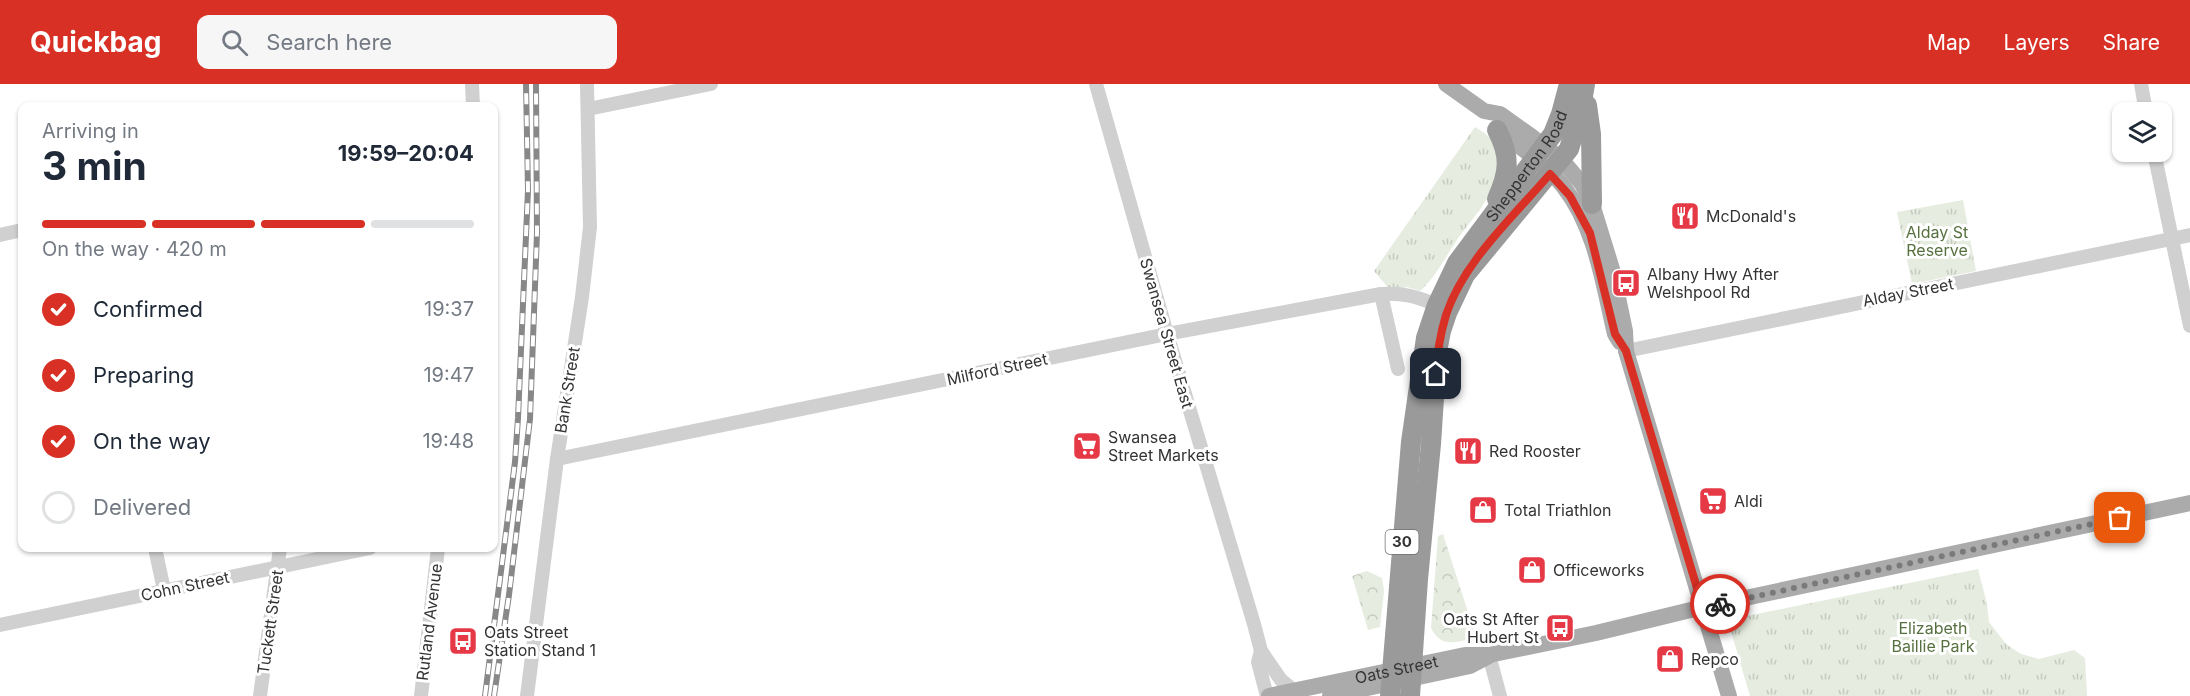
<!DOCTYPE html>
<meta charset="utf-8">
<style>
:root{--surface:#fff;--page:#f6f6f7;--text:#1f2937;--muted:#747a83;--line:#e0e1e3;--accent:#d93025}
body{margin:0;font-family:Inter,sans-serif;background:var(--page);color:var(--text);height:100vh;display:flex;flex-direction:column;font-size:22px;white-space:nowrap}
*{box-sizing:border-box;margin:0}
p{font-size:20px;color:var(--muted)}
.icon{flex:none;width:33px;height:33px;fill:none;stroke:currentColor;stroke-width:2;stroke-linecap:round;stroke-linejoin:round}
.map{position:relative;flex:1;overflow:hidden}
.side{position:absolute;left:18px;top:18px;width:480px;height:450px;display:flex;flex-direction:column;background:var(--surface);border-radius:12px;box-shadow:0 2px 4px #0004}
.side>*{flex:none}
.fabs{position:absolute;left:2112px;top:18px;display:grid;gap:12px}
.fabs a{display:grid;place-items:center;width:60px;height:60px;border-radius:12px;background:var(--surface);box-shadow:0 2px 4px #0004;font-size:30px}
.pin{position:absolute;display:grid;place-items:center;width:51px;height:51px;color:#fff;margin:-26px;border-radius:12px;box-shadow:0 3px 9px #0006}
.courier{position:absolute;display:grid;place-items:center;width:60px;height:60px;margin:-30px;border:4px solid #d93025;border-radius:50%;background:#fff;color:#222;box-shadow:0 2px 8px #0007}
.headline em{font-style:normal;font-weight:700}
.headline div{display:flex;flex-direction:column-reverse}
.headline{display:flex;align-items:center;justify-content:space-between;height:102px;padding:0 24px}
h1{font-size:39px;font-weight:700;line-height:45px}
.bar{display:grid;grid-template-columns:repeat(4,1fr);gap:9px 6px;align-content:center;height:72px;padding:0 24px}
.bar i{height:8px;border-radius:4px;background:var(--line)}
.bar .active{background:var(--accent)}
.bar p{grid-column:span 4}
ol{padding:0 24px;list-style:none}
li{display:flex;align-items:center;gap:18px;height:66px}
li p{margin-inline-start:auto}
li .icon{padding:6px;border-radius:50%;background:var(--accent);color:#fff;stroke-width:4}
li:last-child{color:var(--muted)}
li i{width:33px;height:33px;border:3px solid var(--line);border-radius:50%}
header{display:flex;align-items:center;gap:36px;box-sizing:border-box;height:84px;padding:0 30px;background:var(--accent);color:#fff}
header strong{font-size:28px}
nav{display:flex;gap:33px;margin-inline-start:auto;font-size:21px}
.search{width:420px;height:54px;background:var(--page);display:flex;align-items:center;gap:15px;box-sizing:border-box;padding:0 21px;border-radius:12px;color:var(--muted);font-size:22px}
.map>svg:first-child{display:block}
.grass{fill:url(#grass-tufts)}
.forest{fill:url(#forest-crowns)}
.lines{fill:none;stroke-linecap:round;stroke-linejoin:round}
.minor{stroke:#d0d0d0;stroke-width:14}
.major{stroke:#ababab;stroke-width:16}
.highway{stroke:#9a9a9a;stroke-width:20}
.rail-casing{stroke:#888;stroke-width:6}
.rail{stroke:#fff;stroke-width:4;stroke-dasharray:11;stroke-linecap:butt}
.done{stroke:#7a7a7a;stroke-width:6;stroke-dasharray:0 10.8}
.route{stroke:#d93025;stroke-width:8}
.labels{text-anchor:middle;stroke-width:6;stroke-linejoin:round;paint-order:stroke}
.shield{fill:#fff;stroke:#707070;stroke-width:1.5}
.shield-label{font-size:15px;font-weight:bold;fill:#333}
.street-label{font-size:16px;fill:#333;stroke:#fff}
.poi-label{font-size:16px;fill:#333;stroke:#fff;text-anchor:start}
.park-label{font-size:16px;fill:#56703f;stroke:#fff}
</style>
<header>
<strong>Quickbag</strong>
<div class="search"><svg class="icon" aria-label="search" viewBox="0 0 24 24"><circle cx="10" cy="10" r="6"/><path d="M15 15l6 6"/></svg>Search here</div>
<nav><a>Map</a><a>Layers</a><a>Share</a></nav>
</header>
<div class="map">
<svg width="2190" height="612" viewBox="0 0 2190 612">
<defs>
<pattern id="grass-tufts" width="24" height="20" patternUnits="userSpaceOnUse" patternTransform="scale(1.5)"><rect width="24" height="20" fill="#e6ecdf"/><path d="M3 7l-1-3M5 7V3M7 7l1-3M15 17l-1-3M17 17v-4M19 17l1-3" fill="none" stroke="#c6cbc0"/></pattern>
<pattern id="forest-crowns" width="20" height="18" patternUnits="userSpaceOnUse" patternTransform="scale(1.5)"><rect width="20" height="18" fill="#e6ecdf"/><path d="M2 6a3 3 0 1 1 6 0M12 15a3 3 0 1 1 6 0" fill="none" stroke="#c6cbc0"/></pattern>
</defs>
<rect width="100%" height="100%" fill="#fff"/>
<g class="grass">
<path d="M1475,43C1482,47 1491,53 1495,61C1512,96 1473,132 1455,159C1444,175 1435,194 1420,207L1407,203L1390,206L1374,187Z"/>
<path d="M1963,116L1976,187L1912,200L1897,128Z"/>
<path d="M1978,485L1987,520L1989,538L2006,560L2021,570L2039,575L2074,566L2085,574L2087,612H1750L1730,544L1737,534Z"/>
</g>
<g class="forest">
<path d="M1443,450L1476,553C1458,558 1441,565 1431,544L1438,452Z"/>
<path d="M1367,487L1382,494L1384,507L1380,543L1368,546L1352,492Z"/>
</g>
<g class="lines">
<g class="minor">
<path d="M472,0L473,22"/>
<path d="M1096,0L1167,250L1254,540L1261,567L1281,596L1293,606"/>
<path d="M2141,0L2146,28"/>
<path d="M588,25L711,0"/>
<path d="M2154,68L2190,242"/>
<path d="M0,151L22,146"/>
<path d="M1381,210L1398,285"/>
<path d="M1626,267L2190,151"/>
<path d="M557,375L1167,250L1381,210C1404,209 1415,212 1437,221"/>
<path d="M155,464L164,506"/>
<path d="M0,541L370,464"/>
<path d="M1261,567L1258,578L1267,612"/>
<path d="M1489,571L1500,612"/>
<path d="M260,612L280,464"/>
<path d="M421,612L438,464"/>
<path d="M527,612L557,375L582,213L590,143L587,0"/>
</g>
<g class="major">
<path d="M1446,0L1484,27L1500,30L1531,52L1561,75L1582,100L1592,120L1612,185L1625,247L1626,267L1729,612"/>
<path d="M1496,45C1519,62 1545,80 1563,102C1596,144 1603,200 1615,250L1620,258"/>
<path id="s1" d="M1269,612L1465,571H1489L1596,549L1703,523L2190,419"/>
<path d="M1330,612L1470,582L1489,572"/>
</g>
<g class="highway">
<path d="M1587,21L1591,50L1592,120"/>
<path d="M1497,46C1511,73 1509,88 1497,115"/>
<path id="s2" d="M1390,612L1411,358L1426,254L1437,221L1457,179L1553,50L1561,30L1569,0"/>
<path d="M1410,612L1418,495L1431,360L1437,268L1441,247L1447,229L1465,191L1569,65L1580,29L1585,0"/>
</g>
<g class="rail-casing">
<g id="rail">
<path d="M485,612L515,378L518,334L528,106L526,0"/>
<path d="M494,612L509,511L530,335L537,149L536,0"/>
</g>
</g>
<use href="#rail" class="rail"/>
</g>
<g class="lines">
<path class="done" d="M1720,520L2120,434"/>
<path class="route" d="M1436,290C1437,270 1440,251 1446,231C1464,177 1514,132 1550,90L1570,112L1590,149L1615,250L1626,267L1703,524L1720,520"/>
</g>
<defs>
<g id="restaurant-square" transform="scale(1.5)"><rect x="-9" y="-9" width="18" height="18" rx="4" fill="#e63946" stroke="#fff"/><path d="M-5-6h1v4h1v-4h1v4h1v-4h1v5L-1.5 .5V6h-2V.5L-5-1ZM5-6V6H3V1.5H1.5Q1.5-4 5-6Z" fill="#fff"/></g>
<g id="bus-square" transform="scale(1.5)"><rect x="-9" y="-9" width="18" height="18" rx="4" fill="#e63946" stroke="#fff"/><path d="M-5-6H5V4H4V6H2V4H-2V6H-4V4H-5ZM-3.5-4V0h7V-4ZM-3.5 1.2v1.5H-2V1.2ZM2 1.2v1.5H3.5V1.2Z" fill="#fff"/></g>
<g id="supermarket-square" transform="scale(1.5)"><rect x="-9" y="-9" width="18" height="18" rx="4" fill="#e63946" stroke="#fff"/><path d="M-6-5.5h2.5l.6 2H6L4.5 2H-2.5L-4.4-4H-6ZM-1.5 3.2a1.3 1.3 0 1 0 .1 0ZM3 3.2a1.3 1.3 0 1 0 .1 0Z" fill="#fff"/></g>
<g id="shop-square" transform="scale(1.5)"><rect x="-9" y="-9" width="18" height="18" rx="4" fill="#e63946" stroke="#fff"/><path d="M-5-2.5h2.3a2.7 3.5 0 0 1 5.4 0H5L5.5 6h-11ZM-1.5-2.5h3a1.5 2.3 0 0 0-3 0Z" fill="#fff"/></g>
</defs>
<g fill-rule="evenodd">
<use href="#restaurant-square" x="1685" y="132"/>
<use href="#bus-square" x="1626" y="199"/>
<use href="#supermarket-square" x="1087" y="362"/>
<use href="#restaurant-square" x="1468" y="367"/>
<use href="#supermarket-square" x="1713" y="417"/>
<use href="#shop-square" x="1483" y="426"/>
<use href="#shop-square" x="1532" y="486"/>
<use href="#bus-square" x="1560" y="544"/>
<use href="#bus-square" x="463" y="557"/>
<use href="#shop-square" x="1670" y="575"/>
</g>
<g class="labels">
<rect class="shield" x="1385.5" y="446" width="33" height="24" rx="4.5"/>
<g class="shield-label">
<text x="1402" y="463">30</text>
</g>
<g class="street-label">
<text dy="6" stroke="none"><textPath href="#s2" startOffset="561">Shepperton Road</textPath></text>
<text transform="translate(1908 208) rotate(-11)" y="6">Alday Street</text>
<text transform="translate(1167 249) rotate(74)" y="6">Swansea Street East</text>
<text transform="translate(997 285) rotate(-12)" y="6">Milford Street</text>
<text transform="translate(567 306) rotate(-81)" y="6">Bank Street</text>
<text transform="translate(185 502) rotate(-12)" y="6">Cohn Street</text>
<text transform="translate(270 538) rotate(-82)" y="6">Tuckett Street</text>
<text transform="translate(429 538) rotate(-83)" y="6">Rutland Avenue</text>
<text dy="6" stroke="none"><textPath href="#s1" startOffset="130">Oats Street</textPath></text>
</g>
<g class="poi-label">
<text x="1706" y="138">McDonald's</text>
<text x="1647" y="196">Albany Hwy After<tspan x="1647" dy="18">Welshpool Rd</tspan></text>
<text x="1108" y="359">Swansea<tspan x="1108" dy="18">Street Markets</tspan></text>
<text x="1489" y="373">Red Rooster</text>
<text x="1734" y="423">Aldi</text>
<text x="1504" y="432">Total Triathlon</text>
<text x="1553" y="492">Officeworks</text>
<text x="1539" y="541" text-anchor="end">Oats St After<tspan x="1539" dy="18">Hubert St</tspan></text>
<text x="484" y="554">Oats Street<tspan x="484" dy="18">Station Stand 1</tspan></text>
<text x="1691" y="581">Repco</text>
</g>
<g class="park-label">
<text x="1937" y="154">Alday St<tspan x="1937" dy="18">Reserve</tspan></text>
<text x="1933" y="550">Elizabeth<tspan x="1933" dy="18">Baillie Park</tspan></text>
</g>
</g>
</svg>
<div class="fabs">
<a><svg class="icon" aria-label="layers" viewBox="0 0 24 24"><path d="M12 4l9 5-9 5-9-5zM3 14l9 5 9-5"/></svg></a>
</div>
<div class="pin" style="left:2120px;top:434px;background:#ea580c"><svg class="icon" aria-label="bag" viewBox="0 0 24 24"><path d="M5 8h14l-1 12H6zM9 8a3 3 0 0 1 6 0"/></svg></div>
<div class="pin" style="left:1436px;top:290px;background:#1f2937"><svg class="icon" aria-label="home" viewBox="0 0 24 24"><path d="M3 11l9-7 9 7M6 9v11h12V9"/></svg></div>
<div class="courier" style="left:1720px;top:520px"><svg class="icon" aria-label="bike" viewBox="0 0 24 24"><circle cx="6" cy="16" r="4"/><circle cx="18" cy="16" r="4"/><path d="M6 16l4-8h5l3 8M10 8l3 8H6M13 5h3"/></svg></div>
<section class="side">
<div class="headline"><div><h1>3 min</h1><p>Arriving in</p></div><em>19:59–20:04</em></div>
<div class="bar"><i class="active"></i><i class="active"></i><i class="active"></i><i></i><p>On the way · 420 m</p></div>
<ol>
<li><svg class="icon" aria-label="check" viewBox="0 0 24 24"><path d="M5 12l5 5 9-10"/></svg>Confirmed<p>19:37</p></li>
<li><svg class="icon" aria-label="check" viewBox="0 0 24 24"><path d="M5 12l5 5 9-10"/></svg>Preparing<p>19:47</p></li>
<li><svg class="icon" aria-label="check" viewBox="0 0 24 24"><path d="M5 12l5 5 9-10"/></svg>On the way<p>19:48</p></li>
<li><i></i>Delivered</li>
</ol>
</section>
</div>
